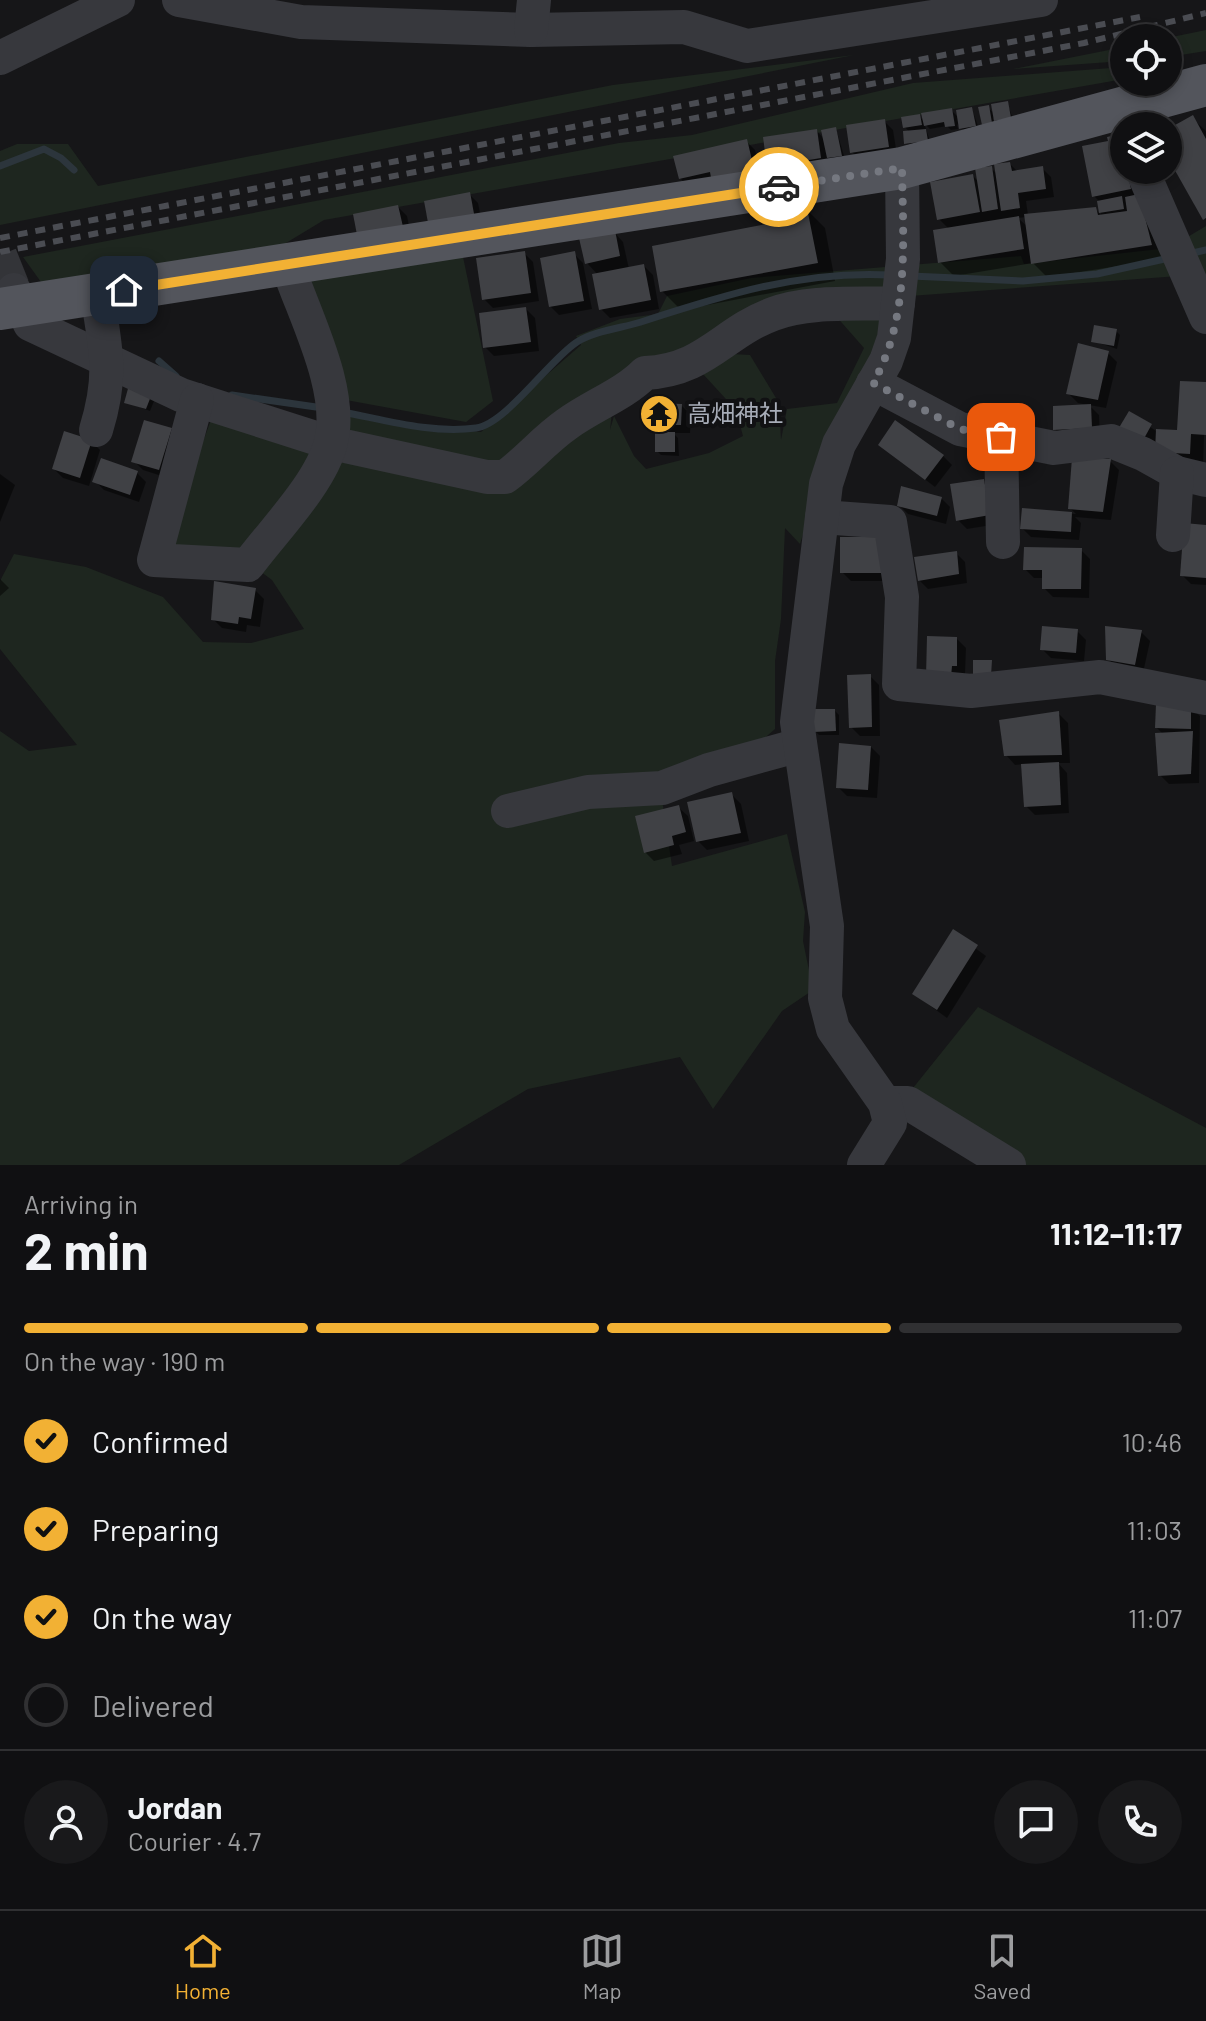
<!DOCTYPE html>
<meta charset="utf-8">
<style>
:root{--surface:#101012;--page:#19191b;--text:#f1f3f6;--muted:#9c9d9f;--line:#303032;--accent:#f2b134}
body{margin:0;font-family:Barlow,"Noto Sans JP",sans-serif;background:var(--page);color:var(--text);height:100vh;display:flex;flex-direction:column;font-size:30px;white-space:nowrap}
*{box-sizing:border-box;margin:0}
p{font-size:26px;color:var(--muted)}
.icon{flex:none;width:44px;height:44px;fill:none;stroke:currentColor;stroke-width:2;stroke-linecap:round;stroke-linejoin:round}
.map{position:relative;height:1165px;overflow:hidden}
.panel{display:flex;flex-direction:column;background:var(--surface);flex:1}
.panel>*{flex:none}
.controls{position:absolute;left:1110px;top:24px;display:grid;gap:16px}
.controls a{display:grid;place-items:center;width:72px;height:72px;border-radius:50%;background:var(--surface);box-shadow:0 4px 12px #0003,0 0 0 2px var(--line);font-size:40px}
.pin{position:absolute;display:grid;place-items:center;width:68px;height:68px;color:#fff;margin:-34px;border-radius:16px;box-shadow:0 4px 12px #0006}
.courier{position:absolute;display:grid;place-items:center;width:80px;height:80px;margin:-40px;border:6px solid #f2b134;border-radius:50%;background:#fff;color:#222;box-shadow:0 2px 10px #0007}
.headline em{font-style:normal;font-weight:700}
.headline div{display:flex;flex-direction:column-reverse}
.headline{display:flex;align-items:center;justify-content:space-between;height:136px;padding:0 24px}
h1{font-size:52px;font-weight:700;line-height:60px}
.bar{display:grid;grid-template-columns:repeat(4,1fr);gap:12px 8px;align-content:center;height:96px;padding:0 24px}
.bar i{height:10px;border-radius:6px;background:var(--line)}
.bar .selected{background:var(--accent)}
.bar p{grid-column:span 4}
.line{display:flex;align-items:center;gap:20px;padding:0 24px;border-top:2px solid var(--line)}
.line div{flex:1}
.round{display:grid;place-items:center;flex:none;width:84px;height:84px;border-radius:42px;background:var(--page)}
ol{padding:0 24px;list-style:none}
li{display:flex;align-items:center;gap:24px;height:88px}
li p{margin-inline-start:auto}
li .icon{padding:8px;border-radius:50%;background:var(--accent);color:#111;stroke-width:4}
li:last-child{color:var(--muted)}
li i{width:44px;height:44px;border:4px solid var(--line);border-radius:50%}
.tab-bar{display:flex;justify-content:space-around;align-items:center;height:112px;border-top:2px solid var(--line);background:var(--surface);font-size:22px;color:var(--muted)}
.tab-bar a{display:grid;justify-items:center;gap:4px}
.tab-bar .selected{color:var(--accent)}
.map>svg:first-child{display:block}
.green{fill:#1e261f}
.shadow{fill:#0007;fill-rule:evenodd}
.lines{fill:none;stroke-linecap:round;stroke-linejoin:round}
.stream{stroke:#2c353c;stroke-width:7}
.building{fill:#404145}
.minor-tunnel{stroke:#333438;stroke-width:34;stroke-dasharray:34 17;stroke-linecap:butt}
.minor{stroke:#37383d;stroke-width:34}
.major{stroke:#53555c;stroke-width:42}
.rail{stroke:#4a4c52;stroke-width:6;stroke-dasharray:10 8;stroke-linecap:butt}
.done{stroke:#757880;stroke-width:8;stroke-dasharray:0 14.4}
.route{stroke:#f2b134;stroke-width:10}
.labels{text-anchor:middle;stroke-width:8;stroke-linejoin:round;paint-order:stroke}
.poi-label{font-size:24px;fill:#a8adb8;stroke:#111113;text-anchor:start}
</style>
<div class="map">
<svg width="1206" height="1165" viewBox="0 0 1206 1165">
<rect width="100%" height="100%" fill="#161618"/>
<g class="green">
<path d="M1206,30V51L1168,57L1167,38Z"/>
<path d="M1124,47V61L1013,69Z"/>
<path d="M854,55L0,225V151L17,144H68L98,186L613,85Z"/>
<path d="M1124,67V79L324,220L281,246L41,282L23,257L619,143L692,135L913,83Z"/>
<path d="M1206,226V274L910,296L748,330L614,393L610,430L614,416L634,456L646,469L709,453L743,436L736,410L703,374L731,354L750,355L779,403L781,440L787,409L837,403L864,348L835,315L884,313L874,348L840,413L800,544L785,528L781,619L775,661V729L709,786L662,799L672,866L787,834L805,912L803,941L813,990L782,1011L713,1109L680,1057L528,1089L399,1165H0V731L29,751L77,745L0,649V581L14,554L86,567L163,597L203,642L251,643L304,629L272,580L249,563L157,566L211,420L336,433L338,415L481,432L581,345L576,336L620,319L658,314L667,296L751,278L1021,256L1024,264L1169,248Z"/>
<path d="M462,252L493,401L466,422L346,400L301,274Z"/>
<path d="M978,1007L1206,1128V1165H1013L901,1103Z"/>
</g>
<g class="shadow">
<path d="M1007,103L1014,121L1000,124L993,117L995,127L988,128V108L995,114Z"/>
<path d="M972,109L979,129L965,132L957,124L958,129L951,130L947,126L930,129L924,123L931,144L910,147L906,143L910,133L905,127L919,116L925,122L951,110L959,118Z"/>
<path d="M1192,118L1206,131V220L1168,154V131Z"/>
<path d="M884,121L893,130L897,155L861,161L852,152Z"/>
<path d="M836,129L845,159L832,161L828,157L829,167L778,175L769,166L817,131L825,140Z"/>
<path d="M1119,136L1124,141V170L1164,259L1047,277L1033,263L954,276L940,262L949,229L939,219L973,176L979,182L991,168L997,174L1010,164L1018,172L1042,168L1051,177L1054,197L1026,201L1028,215L1095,209L1101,215L1099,201L1094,196L1110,143ZM1026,217L1028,227L1018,218Z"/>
<path d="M746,141L755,150L763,182L689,187L680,178Z"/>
<path d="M469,194L478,203L483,227L426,203Z"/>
<path d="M398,207L407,216L412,240L369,248Z"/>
<path d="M807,210L825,228L835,281L681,310L662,291Z"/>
<path d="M614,232L623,242L629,269L644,266L653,275L659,309L610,318L601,309L598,275L587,263Z"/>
<path d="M524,253L533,262L539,301L493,308L484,299Z"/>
<path d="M574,254L583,263L592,309L559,315L550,306Z"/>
<path d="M526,309L535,318L539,351L494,356L485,347Z"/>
<path d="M1116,331L1120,335L1117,349L1093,341Z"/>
<path d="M1108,353L1117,362L1106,408L1089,405L1099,415L1100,437L1064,438L1055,429L1087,405L1078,403L1069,394Z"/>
<path d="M1206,384L1203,466L1150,452L1130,413L1156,431L1179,432Z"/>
<path d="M156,396L150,411L126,402Z"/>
<path d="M682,406L691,415L690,433H673L678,438L679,456L661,455L657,451L662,434L652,424Z"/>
<path d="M171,430L180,439L168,478L143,470L134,461Z"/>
<path d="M91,441L100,450L89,486L63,478L54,469Z"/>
<path d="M880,445L943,456L952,465L935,487Z"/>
<path d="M1110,461L1119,470L1111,520L1075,517L1081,523L1079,540L1031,537L1022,528L1023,511L1076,514L1070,508Z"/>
<path d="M137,473L146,482L139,502L104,490L95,481Z"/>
<path d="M0,474L15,485L0,522Z"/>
<path d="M983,481L992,490L998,524L967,529L958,520Z"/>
<path d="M941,498L950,507L946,524L908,514L899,505Z"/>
<path d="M1206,527V585L1191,584L1182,575Z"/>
<path d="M842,539L891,581H851L842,572Z"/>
<path d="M1081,550L1090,559L1089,598L1053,597L1044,588V578H1034L1025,569Z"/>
<path d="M956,553L965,562L967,583L928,589L919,580Z"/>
<path d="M0,579L9,588L0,596Z"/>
<path d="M255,590L264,599L260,627L247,625L246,632L222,628L213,619Z"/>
<path d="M1077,631L1086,640L1084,661L1051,658L1042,649Z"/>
<path d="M1141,632L1150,641L1143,673L1118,669L1108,659Z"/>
<path d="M928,638L957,639L966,648L965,674L960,685Z"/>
<path d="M870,676L879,685L880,736H860L851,727Z"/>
<path d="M1190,707L1200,716L1199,783L1169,784L1160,775L1164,735L1157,728Z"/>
<path d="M835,711L839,715V735H819L815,731Z"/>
<path d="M1059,714L1068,723L1070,763H1058L1067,773L1069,813L1035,815L1026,806L1023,764L1015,765L1006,755Z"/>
<path d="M871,747L880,756L877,798L847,796L838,787Z"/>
<path d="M732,795L741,804L749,841L707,850L698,841Z"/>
<path d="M678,807L688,816L694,841L679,845L682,854L654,861L645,852Z"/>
<path d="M953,932L986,956L947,1018L914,994Z"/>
</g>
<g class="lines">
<g class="stream">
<path d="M0,166L44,149L61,158L74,170"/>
<path d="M1188,254L1206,250"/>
<path d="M911,276L1023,281L1097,274L1169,258"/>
<path d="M159,361L176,376"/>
<path d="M232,395L323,408"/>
<path d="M343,412C385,420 432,434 476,428C506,424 550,359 577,342C594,331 622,328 641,322C724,295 803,270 891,275"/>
</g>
</g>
<g class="building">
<path d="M1008,101L1011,118L994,121L991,104Z"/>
<path d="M989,105L992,123L982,125L978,107Z"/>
<path d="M972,107L976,126L959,129L956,110Z"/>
<path d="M952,108L955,126L945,127L944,122L924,126L921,113Z"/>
<path d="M920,114L922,125L903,128L901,117Z"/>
<path d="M1193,115L1206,139V218L1203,220L1168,158V129Z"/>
<path d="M885,119L889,147L850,153L846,125Z"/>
<path d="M836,127L842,156L827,158L821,130Z"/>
<path d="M817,129L821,158L767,167L763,137Z"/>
<path d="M926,129L928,141L904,144L903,131Z"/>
<path d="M1120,134L1124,170H1127L1131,189L1092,197L1082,146L1108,141L1107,137Z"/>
<path d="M747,139L755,173L712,183L710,172L679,179L673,156Z"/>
<path d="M1010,162L1012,171L1043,166L1046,189L1018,193L1020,208L1001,211L994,164Z"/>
<path d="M992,166L998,209L982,212L975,168Z"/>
<path d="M973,174L980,212L937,220L930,182Z"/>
<path d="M470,192L475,219L429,228L424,201Z"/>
<path d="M1139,194L1152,245L1031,264L1024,214L1096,207L1098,215L1127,211L1125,197Z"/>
<path d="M1122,196L1124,209L1099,213L1097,201Z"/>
<path d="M398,205L404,231L358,240L353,214Z"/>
<path d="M807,208L818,263L660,292L652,246L766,224L764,216Z"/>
<path d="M1019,216L1024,249L938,263L933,230Z"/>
<path d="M615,230L620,256L585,264L579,238Z"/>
<path d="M525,251L531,293L482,300L476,258Z"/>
<path d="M575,251L584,301L549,307L540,258Z"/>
<path d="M644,264L651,300L599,310L592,274Z"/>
<path d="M526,307L531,342L483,348L479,313Z"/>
<path d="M1094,325L1117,329L1114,346L1091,342Z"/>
<path d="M1078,343L1109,351L1098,400L1066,394Z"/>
<path d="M1180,381L1206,382V435L1191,434L1190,454L1155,452L1156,429L1177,430Z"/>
<path d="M129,385L153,391L146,409L124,403Z"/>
<path d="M651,403L682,404L681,425H650Z"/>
<path d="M1091,404L1092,428L1053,430V406Z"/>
<path d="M1129,411L1152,424L1141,444L1117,431Z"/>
<path d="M144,420L172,428L159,470L131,462Z"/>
<path d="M895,420L944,455L925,480L878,445Z"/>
<path d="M64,431L92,440L80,478L52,469Z"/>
<rect x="655" y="432" width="20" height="20"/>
<path d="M101,458L138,471L130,495L92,482Z"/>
<path d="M1072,458L1111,459L1103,512L1068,509Z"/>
<path d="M984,479L990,515L956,521L950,484Z"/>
<path d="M901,486L942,497L937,516L897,506Z"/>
<path d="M1022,508L1072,512L1071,532L1020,529Z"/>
<path d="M1184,523L1206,525V578L1180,576Z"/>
<rect x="840" y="537" width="43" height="36"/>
<path d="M1024,547L1082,548L1081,589H1042V570H1023Z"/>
<path d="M957,551L959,574L918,581L914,557Z"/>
<path d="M214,581L256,588L251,619L239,617L238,624L211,620Z"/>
<path d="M1042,626L1078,629L1076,653L1040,650Z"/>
<path d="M1105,626L1142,630L1135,665L1106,660Z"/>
<path d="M927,636L957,637V666H952L951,677H926Z"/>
<path d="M973,660H992L991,676H973Z"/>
<path d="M871,674L872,727L849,728L847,675Z"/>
<path d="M1156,704L1191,705V729L1155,728Z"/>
<path d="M812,709H835L836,731L813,732Z"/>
<path d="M1059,711L1062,755L1004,756L999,720Z"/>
<path d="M1193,731L1191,774L1158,776L1155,733Z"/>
<path d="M839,743L871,746L868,790L836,788Z"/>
<path d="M1059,762L1061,805L1024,807L1021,764Z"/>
<path d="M732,792L741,833L696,842L687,802Z"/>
<path d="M679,805L686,832L672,836L674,845L644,853L635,816Z"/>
<path d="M953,929L978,945L937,1010L912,994Z"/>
</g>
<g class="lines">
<path class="minor-tunnel" d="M0,255L14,290"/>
<g class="minor">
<path d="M179,0L301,22L531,30L684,27L747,46L1041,0"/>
<path d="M531,30L534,0"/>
<path d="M0,58L118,0"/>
<path d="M1142,170L1206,317"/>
<path d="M14,290L30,324L181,395L331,443L487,477H505C527,461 544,440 567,424C593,405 623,395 645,373C706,370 722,333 773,314C810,300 859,305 898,303"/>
<path d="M873,383L960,429L1054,448L1111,441L1143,454L1177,473L1206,480"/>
<path d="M197,400L154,560L248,565C273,531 321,483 331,442C344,389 304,315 287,264"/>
<path d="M96,430C113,375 106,350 97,294"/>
<path d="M1001,437L1003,542"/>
<path d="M822,517L890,522L902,597L899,684L971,691L1100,677L1206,698"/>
<path d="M1173,535L1177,473"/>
<path d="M508,811L588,792L662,788L709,770L800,745"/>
<path d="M885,1103H908L1009,1165"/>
<path d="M864,1165L890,1123L885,1103L833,1029L825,998L827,926L797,722L826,484L839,444L886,361L894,338L903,259L902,168"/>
</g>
<path class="major" d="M0,309L902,168L1206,85"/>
<g class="rail">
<path d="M0,238L1140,17"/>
<path d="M0,252L1084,43L1206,13"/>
</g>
</g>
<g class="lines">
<path class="done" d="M779,187L902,168C903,240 910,319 873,383L960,429L1001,437"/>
<path class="route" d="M124,290L779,187"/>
</g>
<defs>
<g id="temple-disc" transform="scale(2)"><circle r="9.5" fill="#f2b134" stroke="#111113"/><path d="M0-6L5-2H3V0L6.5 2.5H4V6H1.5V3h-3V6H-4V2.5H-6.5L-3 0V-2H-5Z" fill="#111"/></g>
</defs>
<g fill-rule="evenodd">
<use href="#temple-disc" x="659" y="414"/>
</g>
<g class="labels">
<g class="poi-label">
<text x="687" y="422">高畑神社</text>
</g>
</g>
</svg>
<div class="controls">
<a><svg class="icon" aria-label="locate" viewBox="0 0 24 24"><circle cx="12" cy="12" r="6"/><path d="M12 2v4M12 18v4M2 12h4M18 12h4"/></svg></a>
<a><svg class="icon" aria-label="layers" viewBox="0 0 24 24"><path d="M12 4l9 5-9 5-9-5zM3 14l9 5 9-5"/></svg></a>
</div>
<div class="pin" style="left:1001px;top:437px;background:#ea580c"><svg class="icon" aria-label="bag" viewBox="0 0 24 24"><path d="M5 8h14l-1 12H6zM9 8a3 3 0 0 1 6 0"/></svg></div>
<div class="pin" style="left:124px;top:290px;background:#1f2937"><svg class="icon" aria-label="home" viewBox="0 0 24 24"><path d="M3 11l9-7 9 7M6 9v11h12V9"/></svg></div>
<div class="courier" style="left:779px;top:187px"><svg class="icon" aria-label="car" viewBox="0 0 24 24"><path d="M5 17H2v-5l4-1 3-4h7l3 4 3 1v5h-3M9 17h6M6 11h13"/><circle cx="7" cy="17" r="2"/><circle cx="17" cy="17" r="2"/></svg></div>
</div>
<section class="panel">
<div class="headline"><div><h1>2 min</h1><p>Arriving in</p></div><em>11:12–11:17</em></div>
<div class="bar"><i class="selected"></i><i class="selected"></i><i class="selected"></i><i></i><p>On the way · 190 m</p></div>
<ol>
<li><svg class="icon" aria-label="check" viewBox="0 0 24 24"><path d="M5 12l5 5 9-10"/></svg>Confirmed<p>10:46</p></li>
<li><svg class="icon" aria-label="check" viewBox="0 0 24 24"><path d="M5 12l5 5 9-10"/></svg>Preparing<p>11:03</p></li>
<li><svg class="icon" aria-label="check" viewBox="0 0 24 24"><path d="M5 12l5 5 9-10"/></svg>On the way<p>11:07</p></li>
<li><i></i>Delivered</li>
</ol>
<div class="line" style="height:144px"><a class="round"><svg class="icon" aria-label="person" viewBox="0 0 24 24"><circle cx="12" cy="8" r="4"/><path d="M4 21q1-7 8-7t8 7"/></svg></a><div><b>Jordan</b><p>Courier · 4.7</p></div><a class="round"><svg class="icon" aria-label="chat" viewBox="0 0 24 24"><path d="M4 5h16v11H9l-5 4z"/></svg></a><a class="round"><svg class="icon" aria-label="phone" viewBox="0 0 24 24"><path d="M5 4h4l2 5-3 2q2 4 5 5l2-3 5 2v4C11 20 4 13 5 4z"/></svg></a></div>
</section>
<nav class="tab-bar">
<a class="selected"><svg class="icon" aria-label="home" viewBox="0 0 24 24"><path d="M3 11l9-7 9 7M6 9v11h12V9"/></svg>Home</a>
<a><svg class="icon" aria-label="map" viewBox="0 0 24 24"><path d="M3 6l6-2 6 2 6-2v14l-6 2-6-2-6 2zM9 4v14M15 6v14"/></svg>Map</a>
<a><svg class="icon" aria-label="saved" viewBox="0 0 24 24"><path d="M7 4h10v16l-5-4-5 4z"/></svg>Saved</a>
</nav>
